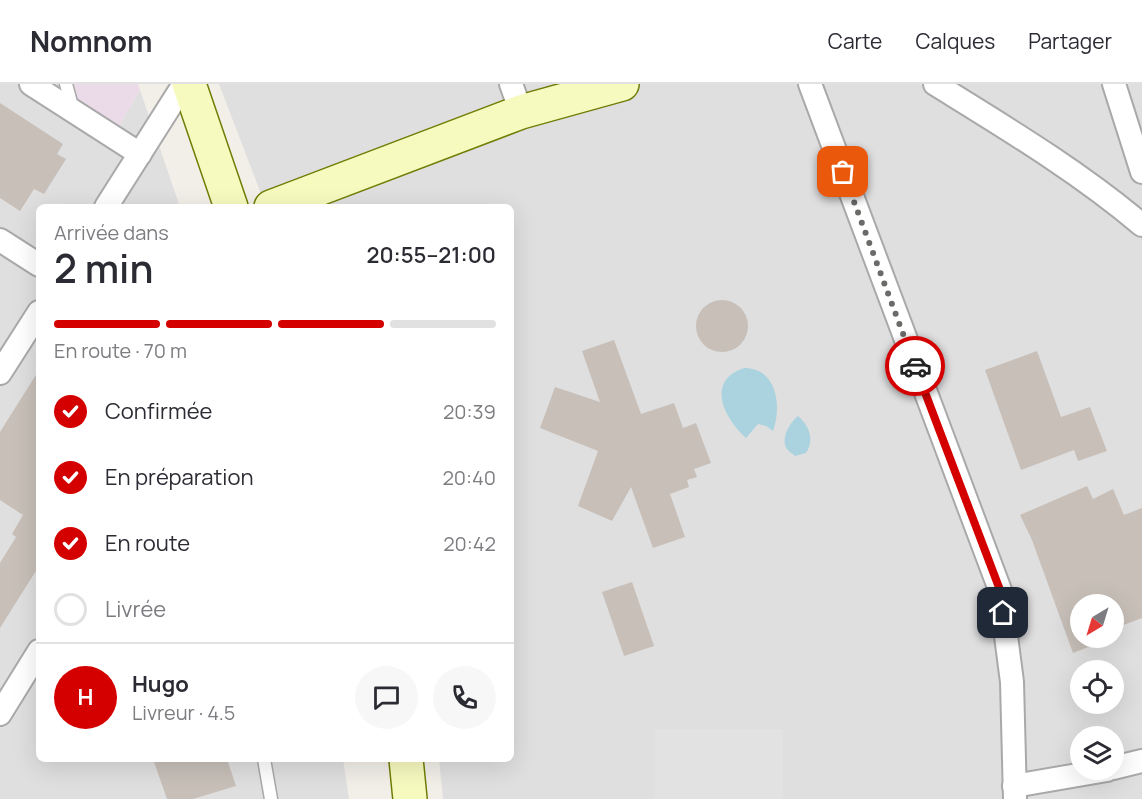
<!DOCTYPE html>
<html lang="fr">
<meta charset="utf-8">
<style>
:root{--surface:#fff;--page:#f7f7f7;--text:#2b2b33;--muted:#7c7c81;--line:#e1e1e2;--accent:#d40000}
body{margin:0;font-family:Manrope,sans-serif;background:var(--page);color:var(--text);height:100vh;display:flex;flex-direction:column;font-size:22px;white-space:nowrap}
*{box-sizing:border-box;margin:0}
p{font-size:20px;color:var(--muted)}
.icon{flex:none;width:33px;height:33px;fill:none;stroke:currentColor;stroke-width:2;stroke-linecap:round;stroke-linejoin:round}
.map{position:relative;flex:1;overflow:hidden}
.drawer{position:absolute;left:36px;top:120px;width:478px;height:558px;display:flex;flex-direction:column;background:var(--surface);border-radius:9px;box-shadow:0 6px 24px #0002}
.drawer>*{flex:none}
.needle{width:39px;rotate:218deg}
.tools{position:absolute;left:1070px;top:510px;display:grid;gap:12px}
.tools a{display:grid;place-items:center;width:54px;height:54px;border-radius:50%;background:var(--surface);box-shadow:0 6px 24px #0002;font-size:30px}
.pin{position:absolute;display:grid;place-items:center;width:51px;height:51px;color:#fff;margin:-26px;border-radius:12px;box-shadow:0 3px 9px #0006}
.courier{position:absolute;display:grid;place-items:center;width:60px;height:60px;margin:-30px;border:4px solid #d40000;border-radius:50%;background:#fff;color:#222;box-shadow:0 2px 8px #0007}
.headline em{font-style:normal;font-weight:600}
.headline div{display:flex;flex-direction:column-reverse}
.headline{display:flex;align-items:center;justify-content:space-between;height:102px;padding:0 18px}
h1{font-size:39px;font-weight:600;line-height:45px}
.bar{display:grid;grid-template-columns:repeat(4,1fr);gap:9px 6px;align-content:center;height:72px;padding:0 18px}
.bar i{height:8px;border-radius:4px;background:var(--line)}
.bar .on{background:var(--accent)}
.bar p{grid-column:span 4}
.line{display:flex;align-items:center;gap:15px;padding:0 18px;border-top:2px solid var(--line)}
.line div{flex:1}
.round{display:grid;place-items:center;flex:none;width:63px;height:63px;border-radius:32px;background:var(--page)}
ol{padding:0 18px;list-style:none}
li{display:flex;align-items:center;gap:18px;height:66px}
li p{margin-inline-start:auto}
li .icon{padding:6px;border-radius:50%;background:var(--accent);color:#fff;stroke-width:4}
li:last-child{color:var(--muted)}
li i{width:33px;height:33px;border:3px solid var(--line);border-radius:50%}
header{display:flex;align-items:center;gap:36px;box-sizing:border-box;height:84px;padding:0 30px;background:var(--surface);border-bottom:2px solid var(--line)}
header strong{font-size:28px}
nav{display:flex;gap:33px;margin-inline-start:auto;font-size:21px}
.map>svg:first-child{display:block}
.residential{fill:#e0dfdf;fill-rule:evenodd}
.industrial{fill:#ebdbe8}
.parking{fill:#e2e2e2}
.water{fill:#aad3df}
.building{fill:#c7bfb8}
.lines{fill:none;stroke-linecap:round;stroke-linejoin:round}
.lane-casing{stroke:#a9a9a9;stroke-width:15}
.street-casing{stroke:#a9a9a9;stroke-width:26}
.secondary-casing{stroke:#707d05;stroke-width:36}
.lane{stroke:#fff;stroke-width:12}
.street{stroke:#fff;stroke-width:22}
.secondary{stroke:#f7fabf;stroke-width:33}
.done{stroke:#6b6a68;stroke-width:6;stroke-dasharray:0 10.8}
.route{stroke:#d40000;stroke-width:8}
</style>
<header>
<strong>Nomnom</strong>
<nav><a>Carte</a><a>Calques</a><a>Partager</a></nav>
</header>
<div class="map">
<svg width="1142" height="715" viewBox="0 0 1142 715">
<rect width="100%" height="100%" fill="#f2efe9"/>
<g class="residential">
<path d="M0,0H54L119,42L140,6L180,123H39V675H343L349,715H0Z"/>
<path d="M219,0H1142V715H443L439,675H512V123H266ZM1080,520H1113V554H1080ZM1080,586H1113V620H1080ZM1080,652H1113V686H1080Z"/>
</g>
<path class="industrial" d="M54,0H138L140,6L119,42Z"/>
<path class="parking" d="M654,645H783V715H655Z"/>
<g class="water">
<path d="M744,284C777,284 782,322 773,347L766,342L758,340L746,354C724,334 705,297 744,284Z"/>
<path d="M798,332C809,341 815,356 806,369L795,372C792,369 789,368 787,365C780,355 790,338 798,332Z"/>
</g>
<g class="building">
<path d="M0,19L63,60L57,70L66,75L44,110L34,105L20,127L0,114Z"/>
<circle cx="722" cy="242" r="26"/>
<path d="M614,256L641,330L674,319L683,344L696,339L711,379L694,385L697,393L687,396L689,403L670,410L685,453L653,464L631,403L612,437L578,422L598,367L540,344L555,303L600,318L582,267Z"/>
<path d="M1037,267L1061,333L1090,323L1107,367L1078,377L1074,366L1021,386L985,286Z"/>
<path d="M39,286V482L0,544V479L16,453L12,450L23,431L0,416V348Z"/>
<path d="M1087,402L1093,415L1113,405L1124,431L1142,424V534L1113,545V520H1080V554H1093L1096,560L1073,569L1032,456L1020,431Z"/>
<path d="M632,498L654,562L624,572L602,508Z"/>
<path d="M153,675H227L236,702L193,715H167Z"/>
</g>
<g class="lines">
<g class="lane-casing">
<g id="lane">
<path d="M66,0L73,26"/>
<path d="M264,675L271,715"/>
</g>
</g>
<g class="street-casing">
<g id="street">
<path d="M31,0L140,70"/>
<path d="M511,0L521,28"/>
<path d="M810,0L1000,506L1012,598L1015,715"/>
<path d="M935,0C1006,44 1078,87 1142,141"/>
<path d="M1114,0L1142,88"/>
<path d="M106,123L184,0"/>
<path d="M0,156L39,181"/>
<path d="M0,289L39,228"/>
<path d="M0,630L39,567"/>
<path d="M1113,684L1142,677"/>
<path d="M1014,702L1107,686"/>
</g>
</g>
<g class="secondary-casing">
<g id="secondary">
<path d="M189,0L231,123"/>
<path d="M271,123L521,28L622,0"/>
<path d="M406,675L410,715"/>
</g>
</g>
<use href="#lane" class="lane"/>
<use href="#street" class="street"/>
<use href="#secondary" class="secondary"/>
</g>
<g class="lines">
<path class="done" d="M843,88L915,282"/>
<path class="route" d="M915,282L1000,506L1003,529"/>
</g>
</svg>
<div class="tools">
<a><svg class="needle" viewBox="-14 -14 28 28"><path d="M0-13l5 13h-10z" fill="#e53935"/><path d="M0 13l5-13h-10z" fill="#7c7c81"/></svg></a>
<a><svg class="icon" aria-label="locate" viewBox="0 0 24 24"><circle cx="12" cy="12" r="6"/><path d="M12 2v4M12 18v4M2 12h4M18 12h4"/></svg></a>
<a><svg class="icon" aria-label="layers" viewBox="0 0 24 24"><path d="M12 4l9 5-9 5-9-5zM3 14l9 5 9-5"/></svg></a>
</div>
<div class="pin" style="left:843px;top:88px;background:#ea580c"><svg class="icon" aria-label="bag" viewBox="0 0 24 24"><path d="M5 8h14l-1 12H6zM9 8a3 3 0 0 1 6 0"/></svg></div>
<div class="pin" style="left:1003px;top:529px;background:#1f2937"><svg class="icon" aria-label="home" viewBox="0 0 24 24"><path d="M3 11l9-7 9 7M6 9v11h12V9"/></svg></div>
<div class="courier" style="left:915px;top:282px"><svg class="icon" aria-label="car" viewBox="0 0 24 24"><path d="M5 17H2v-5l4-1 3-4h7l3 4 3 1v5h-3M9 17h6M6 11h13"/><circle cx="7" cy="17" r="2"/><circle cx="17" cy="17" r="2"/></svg></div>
<section class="drawer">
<div class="headline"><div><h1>2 min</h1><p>Arrivée dans</p></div><em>20:55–21:00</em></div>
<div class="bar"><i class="on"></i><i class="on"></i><i class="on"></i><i></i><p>En route · 70 m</p></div>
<ol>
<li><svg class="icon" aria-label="check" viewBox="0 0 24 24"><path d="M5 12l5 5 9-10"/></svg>Confirmée<p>20:39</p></li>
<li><svg class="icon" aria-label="check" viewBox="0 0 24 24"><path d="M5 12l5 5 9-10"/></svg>En préparation<p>20:40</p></li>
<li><svg class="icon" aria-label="check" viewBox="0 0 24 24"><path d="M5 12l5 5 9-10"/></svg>En route<p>20:42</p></li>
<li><i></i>Livrée</li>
</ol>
<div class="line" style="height:108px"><b class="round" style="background:var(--accent);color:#fff">H</b><div><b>Hugo</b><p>Livreur · 4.5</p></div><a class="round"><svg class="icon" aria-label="chat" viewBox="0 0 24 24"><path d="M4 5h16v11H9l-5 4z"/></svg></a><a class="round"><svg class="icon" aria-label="phone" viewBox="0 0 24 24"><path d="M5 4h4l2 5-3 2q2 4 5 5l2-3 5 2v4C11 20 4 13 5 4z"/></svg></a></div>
</section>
</div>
